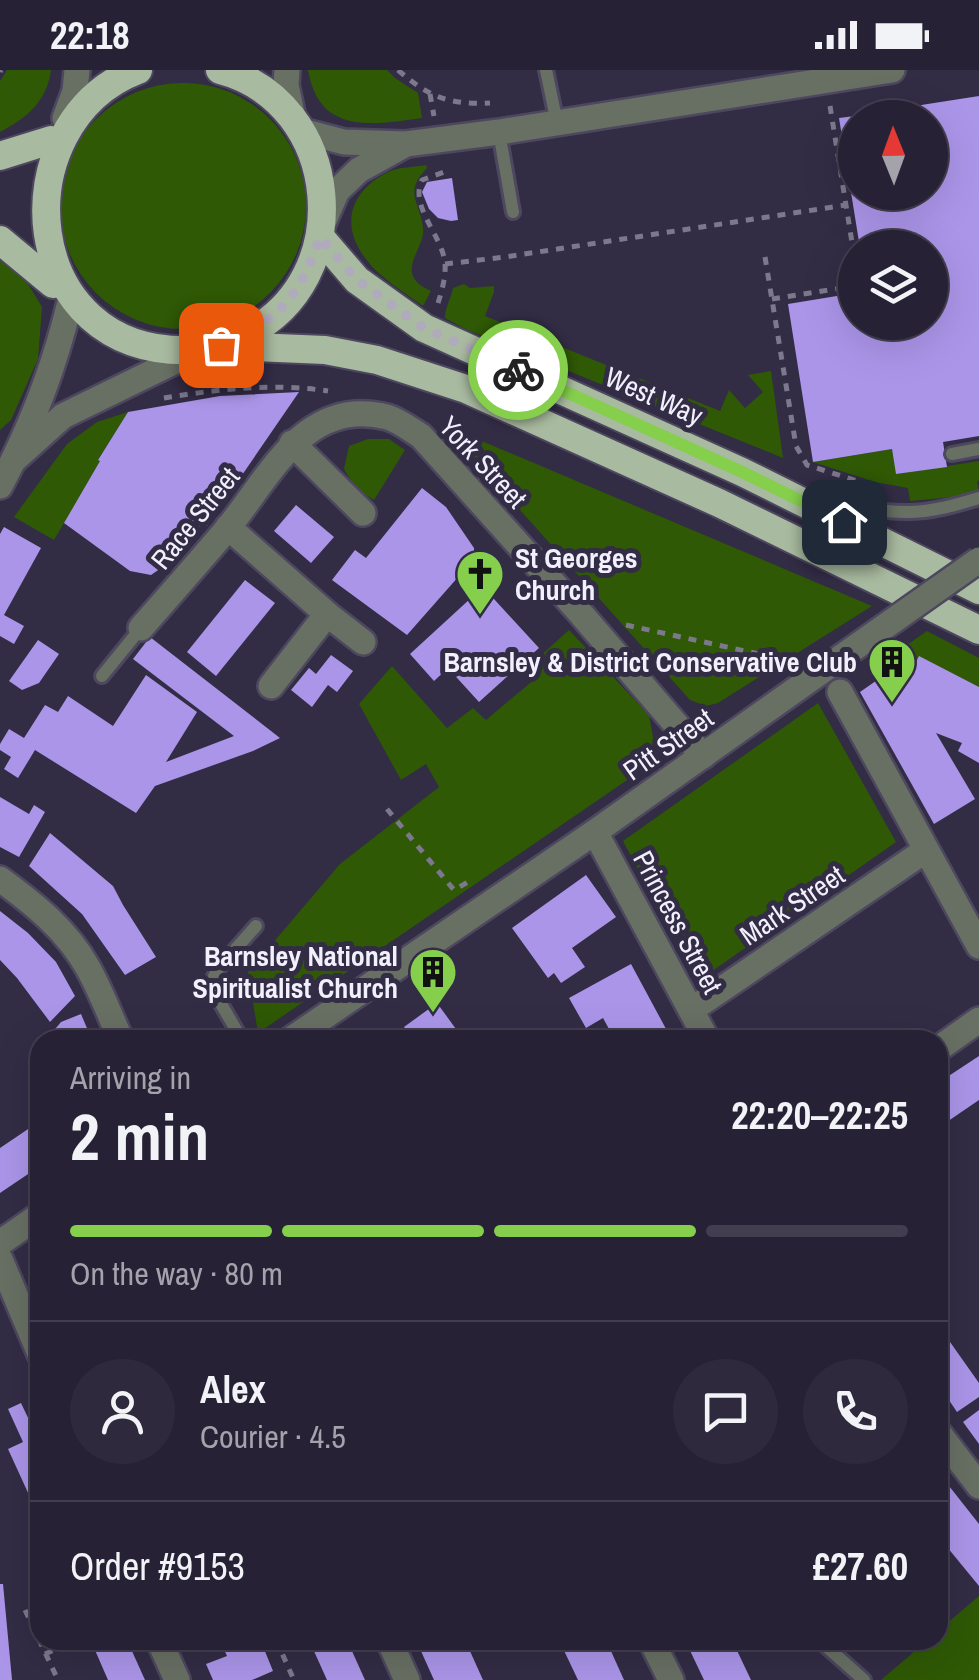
<!DOCTYPE html>
<meta charset="utf-8">
<style>
:root{--surface:#262134;--page:#2e293c;--text:#f1f3f6;--muted:#a4a3ac;--line:#423e4f;--accent:#85cf4d}
body{margin:0;font-family:"Archivo Narrow",sans-serif;background:var(--page);color:var(--text);height:100vh;display:flex;flex-direction:column;font-size:38px;white-space:nowrap}
*{box-sizing:border-box;margin:0}
p{font-size:32px;color:var(--muted)}
.icon{flex:none;width:55px;height:55px;fill:none;stroke:currentColor;stroke-width:2;stroke-linecap:round;stroke-linejoin:round}
.map{position:relative;flex:1;overflow:hidden}
.panel{position:absolute;left:30px;top:960px;width:918px;height:620px;display:flex;flex-direction:column;background:var(--surface);border-radius:30px;box-shadow:0 10px 40px #0002,0 0 0 2px var(--line)}
.panel>*{flex:none}
.needle{width:65px;rotate:359deg}
.fabs{position:absolute;left:838px;top:30px;display:grid;gap:20px}
.fabs a{display:grid;place-items:center;width:110px;height:110px;border-radius:50%;background:var(--surface);box-shadow:0 10px 40px #0002,0 0 0 2px var(--line);font-size:50px}
.pin{position:absolute;display:grid;place-items:center;width:85px;height:85px;color:#fff;margin:-42px;border-radius:20px;box-shadow:0 5px 15px #0006}
.courier{position:absolute;display:grid;place-items:center;width:100px;height:100px;margin:-50px;border:8px solid #85cf4d;border-radius:50%;background:#fff;color:#222;box-shadow:0 2px 12px #0007}
.headline em{font-style:normal;font-weight:800}
.headline div{display:flex;flex-direction:column-reverse}
.headline{display:flex;align-items:center;justify-content:space-between;height:170px;padding:0 40px}
h1{font-size:65px;font-weight:800;line-height:75px}
.bar{display:grid;grid-template-columns:repeat(4,1fr);gap:15px 10px;align-content:center;height:120px;padding:0 40px}
.bar i{height:12px;border-radius:8px;background:var(--line)}
.bar .on{background:var(--accent)}
.bar p{grid-column:span 4}
.line{display:flex;align-items:center;gap:25px;padding:0 40px;border-top:2px solid var(--line)}
.line div{flex:1}
.round{display:grid;place-items:center;flex:none;width:105px;height:105px;border-radius:52px;background:var(--page)}
.status{display:flex;justify-content:space-between;align-items:center;height:70px;padding:0 50px;background:var(--surface);direction:ltr}
.status svg{height:28px;fill:currentColor}
.map>svg:first-child{display:block}
.green{fill:#2f5905}
.building{fill:#ab95e9}
.lines{fill:none;stroke-linecap:round;stroke-linejoin:round}
.service-casing{stroke:#4d475f;stroke-width:18}
.minor-casing{stroke:#4d475f;stroke-width:30}
.tertiary-casing{stroke:#4d475f;stroke-width:30}
.trunk-casing{stroke:#4d475f;stroke-width:32}
.path{stroke:#7d798d;stroke-width:5;stroke-dasharray:8 8;stroke-linecap:butt}
.service{stroke:#686f63;stroke-width:12}
.minor{stroke:#686f63;stroke-width:25}
.tertiary{stroke:#686f63;stroke-width:25}
.trunk{stroke:#a8ba9f;stroke-width:28}
.minor-bridge-casing{stroke:#4d475f;stroke-width:30;stroke-linecap:butt}
.minor-bridge{stroke:#686f63;stroke-width:25}
.done{stroke:#afabbd;stroke-width:10;stroke-dasharray:0 18}
.route{stroke:#85cf4d;stroke-width:12}
.labels{text-anchor:middle;stroke-width:10;stroke-linejoin:round;paint-order:stroke}
.street-label{font-size:28px;fill:#f2f0fd;stroke:#322c45}
.poi-label{font-size:28px;font-weight:bold;fill:#f2f0fd;stroke:#322c45;text-anchor:end}
</style>
<div class="status"><b>22:18</b><svg viewBox="0 0 49 12"><path d="M0 12V9h3v3zM5 12V6h3v6zM10 12V3h3v9zM15 12V0h3v12zM26 1h20v11H26zM47 4h2v5h-2z"/></svg></div>
<div class="map">
<svg width="979" height="1610" viewBox="0 0 979 1610">
<rect width="100%" height="100%" fill="#322c45"/>
<g class="green">
<path d="M7,0H51C47,31 27,48 0,62V11Z"/>
<path d="M308,0H387L395,8L418,23L422,48C372,55 319,65 308,0Z"/>
<circle cx="183" cy="136" r="123"/>
<path d="M426,95L427,98C403,123 420,131 423,158C426,179 391,204 431,221L423,236C402,221 378,207 363,185C340,152 352,120 388,102C399,97 414,97 426,95Z"/>
<path d="M0,183L13,189L42,237L38,289L11,350L0,360Z"/>
<path d="M464,214L470,218L494,216V222L485,246L720,341L729,320L745,338L763,322L748,305L771,301L783,388L465,259L445,248C445,238 451,228 453,218Z"/>
<path d="M128,342L98,389L100,391L54,470L14,447L67,374L97,352Z"/>
<path d="M444,355L872,536L718,633L706,636L690,630Z"/>
<path d="M368,369H389L405,380L374,430L356,419L344,399L349,376Z"/>
<path d="M892,379L897,404L979,391V410L977,412L979,420L954,427L910,431L908,418L875,412L813,392Z"/>
<path d="M569,560L649,645L654,672L649,695L258,963L248,902L340,794L439,717L426,694L401,710L359,634L392,596L447,658L473,638L486,650L536,608L528,597Z"/>
<path d="M927,561L979,588V617L919,587L914,596L905,593L895,602L887,589Z"/>
<path d="M818,633L896,772L698,911L623,771Z"/>
<path d="M979,1526V1610H881L928,1570H938V1561Z"/>
</g>
<g class="building">
<path d="M979,26V366L943,372L947,397L896,404L892,379L813,392L788,234L855,223V252H930V178H860L839,48L855,46V122H930V48H857V45Z"/>
<path d="M452,108L458,150L451,151L438,148L429,139L422,122L427,112Z"/>
<path d="M299,322L207,456L202,453L177,487L151,505L130,501L64,453L100,391L98,390L128,342L220,326Z"/>
<path d="M422,418L446,437L474,478V489L407,565L332,510L355,480L366,488Z"/>
<path d="M296,435L334,467L311,493L274,461Z"/>
<path d="M4,457L41,478L4,545L24,556L14,574L0,566V464Z"/>
<path d="M245,510L275,533L216,606L187,582Z"/>
<path d="M483,517L539,578L479,632L448,598L434,611L410,584Z"/>
<path d="M150,567L280,668L253,681L155,716L136,743L35,680L18,708L4,699L11,687L0,680V674L9,659L24,668L45,635L58,642L68,626L113,656L146,605L197,642L166,692L234,666L133,589Z"/>
<path d="M38,570L59,584L39,613L22,620L9,611Z"/>
<path d="M331,585L353,601L337,622L328,615L312,637L291,620L309,598L316,604Z"/>
<path d="M919,586L979,617V693L958,681L962,673L936,663L975,729L934,754L860,622L893,599L895,602L906,593L914,596Z"/>
<path d="M0,727L29,744L34,735L45,742L19,787L0,777Z"/>
<path d="M50,763L113,816L123,835L156,887L125,905L82,844L29,796Z"/>
<path d="M586,805L616,847L572,878L585,897L561,913L554,903L548,908L512,858Z"/>
<path d="M0,841L28,863L56,892L75,926L50,952L17,908L0,890Z"/>
<path d="M631,894L672,970H615L603,948L586,958L569,928Z"/>
<path d="M437,933L464,970H414L404,957Z"/>
<path d="M81,944L92,970H53L51,964L61,952Z"/>
<path d="M979,986V1030L938,1058V1013Z"/>
<path d="M40,1051V1096L0,1123V1078Z"/>
<path d="M938,1255L979,1313V1327L957,1342L938,1314Z"/>
<path d="M21,1333L40,1373V1449L8,1379L23,1372L8,1339Z"/>
<path d="M979,1340V1374L963,1352Z"/>
<path d="M938,1402L979,1454V1516L938,1466Z"/>
<path d="M0,1514H3L12,1610H0Z"/>
<path d="M94,1570H127L145,1610H108L91,1571Z"/>
<path d="M229,1570H253L256,1576L262,1574L273,1601L252,1610H213L206,1594L227,1586L221,1573Z"/>
<path d="M309,1570H347L365,1610H327Z"/>
<path d="M416,1570H465L483,1610H434Z"/>
<path d="M559,1570H606L624,1610H578Z"/>
<path d="M685,1570H732L751,1610H704Z"/>
</g>
<g class="lines">
<g class="service-casing">
<g id="service">
<path d="M546,0L557,53"/>
<path d="M499,62L513,142"/>
<path d="M952,384L979,379"/>
<path d="M811,424C841,434 876,442 907,442C932,442 956,435 979,428"/>
<path d="M102,606L141,558"/>
<path d="M242,970L210,915L217,900L256,856"/>
<path d="M819,1570L864,1610"/>
</g>
</g>
<g class="minor-casing">
<g id="minor">
<path d="M302,61L344,72L406,74L499,62L892,0"/>
<path d="M323,153L337,121L359,100L406,74"/>
<path d="M292,373L363,443"/>
<path d="M228,457L327,544L363,572"/>
<path d="M141,558C170,525 199,492 227,459C270,407 305,326 387,347C398,350 410,359 421,366L582,545L703,686"/>
<path d="M271,616L327,544"/>
<path d="M840,622L979,876"/>
<path d="M595,762L707,970"/>
<path d="M0,809C34,834 67,860 88,898C101,921 110,946 121,970"/>
<path d="M691,940L926,780"/>
<path d="M290,970L595,762L843,586"/>
<path d="M938,979L979,950"/>
<path d="M0,1173L40,1145"/>
<path d="M0,1189L40,1284"/>
<path d="M938,1362L979,1416"/>
<path d="M159,1570L177,1610"/>
<path d="M389,1570L407,1610"/>
<path d="M651,1570L671,1610"/>
</g>
</g>
<g class="tertiary-casing">
<g id="tertiary">
<path d="M287,0L286,15L293,48"/>
<path d="M65,48L75,21L77,0"/>
<path d="M14,390L63,346L198,280"/>
<path d="M0,416C31,358 55,295 70,232"/>
</g>
</g>
<g class="trunk-casing">
<g id="trunk">
<path d="M138,0C0,53 17,288 193,280C212,279 227,272 244,265C359,211 343,32 220,0"/>
<path d="M0,86L51,70"/>
<path d="M320,167L357,210L424,258L742,402L979,520"/>
<path d="M0,170L53,214"/>
<path d="M230,276L325,280L377,290L466,319L719,433L979,560"/>
</g>
</g>
<g class="path">
<path d="M398,0C429,27 449,35 490,33"/>
<path d="M0,2L1,0"/>
<path d="M430,24L434,46"/>
<path d="M830,36L855,191"/>
<path d="M765,187L796,376L807,395L873,416"/>
<path d="M445,194L505,187L846,135"/>
<path d="M772,229L855,216"/>
<path d="M438,233C442,221 446,206 445,193C442,165 409,136 422,110L444,102L443,96"/>
<path d="M164,328C218,319 274,313 328,321"/>
<path d="M626,555L791,591"/>
<path d="M387,739L454,820L473,809"/>
<path d="M25,1540L58,1610"/>
<path d="M276,1570L294,1610"/>
<path d="M45,1584L76,1570"/>
</g>
<use href="#service" class="service"/>
<use href="#minor" class="minor"/>
<use href="#tertiary" class="tertiary"/>
<use href="#trunk" class="trunk"/>
<g class="minor-bridge-casing">
<path id="minor-bridge" d="M843,586L979,490"/>
</g>
<use href="#minor-bridge" class="minor-bridge"/>
</g>
<g class="lines">
<path class="done" d="M221,275C281,248 298,229 320,167L357,210L424,258L518,300"/>
<path class="route" d="M518,300L742,402L844,452"/>
</g>
<defs>
<g id="church-pin" transform="scale(2.5)"><path d="M0 17L-7.5 6A9.5 9.5 0 1 1 7.5 6Z" fill="#85cf4d" stroke="#322c45"/><path d="M-1.2-6h2.4v3.5h3.3v2.4h-3.3V6h-2.4V-.1h-3.3v-2.4h3.3Z" fill="#111"/></g>
<g id="building-pin" transform="scale(2.5)"><path d="M0 17L-7.5 6A9.5 9.5 0 1 1 7.5 6Z" fill="#85cf4d" stroke="#322c45"/><path d="M-4-6H4V6H1V3H-1V6H-4ZM-2.5-4.3h1.7v1.8h-1.7ZM.8-4.3h1.7v1.8H.8ZM-2.5-1h1.7V.8h-1.7ZM.8-1h1.7V.8H.8Z" fill="#111"/></g>
</defs>
<g fill-rule="evenodd">
<use href="#church-pin" x="480" y="504"/>
<use href="#building-pin" x="892" y="592"/>
<use href="#building-pin" x="433" y="902"/>
</g>
<g class="labels">
<g class="street-label">
<text transform="translate(654 326) rotate(24)" y="10">West Way</text>
<text transform="translate(483 392) rotate(47)" y="10">York Street</text>
<text transform="translate(195 448) rotate(-51)" y="10">Race Street</text>
<text transform="translate(668 674) rotate(-35)" y="10">Pitt Street</text>
<text transform="translate(792 835) rotate(-34)" y="10">Mark Street</text>
<text transform="translate(678 852) rotate(62)" y="10">Princess Street</text>
</g>
<g class="poi-label">
<text x="515" y="498" text-anchor="start">St Georges<tspan x="515" dy="32">Church</tspan></text>
<text x="857" y="602">Barnsley &amp; District Conservative Club</text>
<text x="398" y="896">Barnsley National<tspan x="398" dy="32">Spiritualist Church</tspan></text>
</g>
</g>
</svg>
<div class="fabs">
<a><svg class="needle" viewBox="-14 -14 28 28"><path d="M0-13l5 13h-10z" fill="#e53935"/><path d="M0 13l5-13h-10z" fill="#a4a3ac"/></svg></a>
<a><svg class="icon" aria-label="layers" viewBox="0 0 24 24"><path d="M12 4l9 5-9 5-9-5zM3 14l9 5 9-5"/></svg></a>
</div>
<div class="pin" style="left:221px;top:275px;background:#ea580c"><svg class="icon" aria-label="bag" viewBox="0 0 24 24"><path d="M5 8h14l-1 12H6zM9 8a3 3 0 0 1 6 0"/></svg></div>
<div class="pin" style="left:844px;top:452px;background:#1f2937"><svg class="icon" aria-label="home" viewBox="0 0 24 24"><path d="M3 11l9-7 9 7M6 9v11h12V9"/></svg></div>
<div class="courier" style="left:518px;top:300px"><svg class="icon" aria-label="bike" viewBox="0 0 24 24"><circle cx="6" cy="16" r="4"/><circle cx="18" cy="16" r="4"/><path d="M6 16l4-8h5l3 8M10 8l3 8H6M13 5h3"/></svg></div>
<section class="panel">
<div class="headline"><div><h1>2 min</h1><p>Arriving in</p></div><em>22:20–22:25</em></div>
<div class="bar"><i class="on"></i><i class="on"></i><i class="on"></i><i></i><p>On the way · 80 m</p></div>
<div class="line" style="height:180px"><a class="round"><svg class="icon" aria-label="person" viewBox="0 0 24 24"><circle cx="12" cy="8" r="4"/><path d="M4 21q1-7 8-7t8 7"/></svg></a><div><b>Alex</b><p>Courier · 4.5</p></div><a class="round"><svg class="icon" aria-label="chat" viewBox="0 0 24 24"><path d="M4 5h16v11H9l-5 4z"/></svg></a><a class="round"><svg class="icon" aria-label="phone" viewBox="0 0 24 24"><path d="M5 4h4l2 5-3 2q2 4 5 5l2-3 5 2v4C11 20 4 13 5 4z"/></svg></a></div>
<div class="line" style="height:130px"><div>Order #9153</div><b>£27.60</b></div>
</section>
</div>
